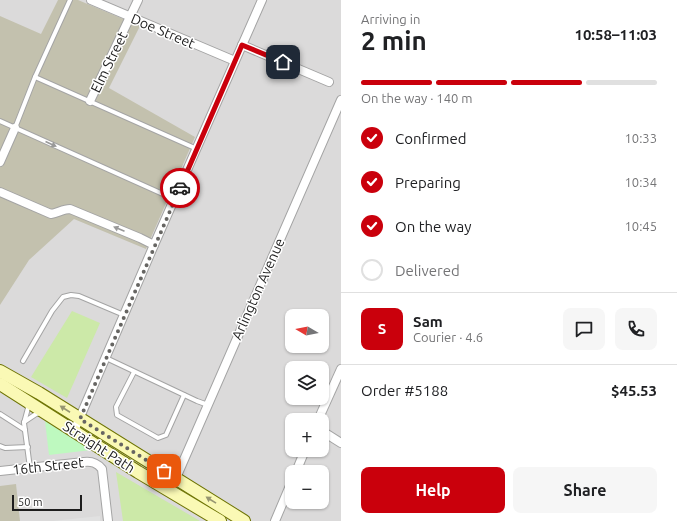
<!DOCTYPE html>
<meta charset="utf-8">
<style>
:root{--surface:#fff;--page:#f6f6f6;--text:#202124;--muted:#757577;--line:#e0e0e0;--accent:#ca000c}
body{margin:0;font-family:Ubuntu,sans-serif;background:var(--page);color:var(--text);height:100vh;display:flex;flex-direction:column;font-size:15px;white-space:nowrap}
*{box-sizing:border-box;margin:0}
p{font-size:13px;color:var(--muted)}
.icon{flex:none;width:22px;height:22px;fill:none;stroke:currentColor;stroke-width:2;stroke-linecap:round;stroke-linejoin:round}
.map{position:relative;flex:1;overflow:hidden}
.drawer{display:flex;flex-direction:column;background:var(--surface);width:336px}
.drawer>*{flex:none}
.needle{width:26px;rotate:280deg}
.controls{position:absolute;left:285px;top:309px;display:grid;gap:8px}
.controls a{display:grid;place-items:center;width:44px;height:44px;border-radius:8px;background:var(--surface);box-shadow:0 1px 3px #0004;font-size:20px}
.scale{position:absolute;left:12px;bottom:10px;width:70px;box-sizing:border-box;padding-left:4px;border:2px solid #1d1d1d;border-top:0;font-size:11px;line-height:14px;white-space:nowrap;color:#1d1d1d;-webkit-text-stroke:3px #fff;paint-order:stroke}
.pin{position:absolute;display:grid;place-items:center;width:34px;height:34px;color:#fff;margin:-17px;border-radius:8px;box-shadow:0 2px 6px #0006}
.courier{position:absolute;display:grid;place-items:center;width:40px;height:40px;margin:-20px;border:3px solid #ca000c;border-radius:50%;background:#fff;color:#222;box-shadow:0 1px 5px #0007}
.headline em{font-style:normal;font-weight:700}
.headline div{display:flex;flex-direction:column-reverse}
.headline{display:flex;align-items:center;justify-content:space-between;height:68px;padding:0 20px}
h1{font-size:26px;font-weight:700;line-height:30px}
.bar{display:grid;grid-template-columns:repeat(4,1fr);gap:6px 4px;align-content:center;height:48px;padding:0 20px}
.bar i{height:5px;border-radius:3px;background:var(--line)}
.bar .active{background:var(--accent)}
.bar p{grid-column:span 4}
.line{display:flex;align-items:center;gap:10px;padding:0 20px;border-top:1px solid var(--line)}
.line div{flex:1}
.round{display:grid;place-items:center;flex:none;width:42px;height:42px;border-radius:8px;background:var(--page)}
ol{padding:0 20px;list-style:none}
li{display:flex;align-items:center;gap:12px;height:44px}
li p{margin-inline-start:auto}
li .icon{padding:4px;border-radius:50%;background:var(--accent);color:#fff;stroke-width:4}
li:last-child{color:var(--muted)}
li i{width:22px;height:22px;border:2px solid var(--line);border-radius:50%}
.cta{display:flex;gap:8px;margin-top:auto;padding:8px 20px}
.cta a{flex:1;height:46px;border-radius:8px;background:var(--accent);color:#fff;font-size:16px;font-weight:700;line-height:46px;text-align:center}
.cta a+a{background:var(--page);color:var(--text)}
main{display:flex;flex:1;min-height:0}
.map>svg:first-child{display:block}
.residential{fill:#dbdada;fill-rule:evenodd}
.construction{fill:#c3c1ae}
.grass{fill:#cce9a8}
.park{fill:#bef9bf}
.parking{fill:#e1e1e1}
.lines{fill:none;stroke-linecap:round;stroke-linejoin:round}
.service-casing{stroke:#a4a4a4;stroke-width:6}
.minor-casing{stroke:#a4a4a4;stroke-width:10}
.secondary-casing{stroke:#6e7404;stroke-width:14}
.service{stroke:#fff;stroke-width:4}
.minor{stroke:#fff;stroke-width:8}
.secondary{stroke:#faf9b5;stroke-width:12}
.oneway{fill:#999}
.oneway2{fill:#979671}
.done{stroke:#666562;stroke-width:4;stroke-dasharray:0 7.2}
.route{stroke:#ca000c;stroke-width:5}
.labels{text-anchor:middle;stroke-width:3;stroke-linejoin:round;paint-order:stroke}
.street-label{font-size:14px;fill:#1d1d1d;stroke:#fff}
</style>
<main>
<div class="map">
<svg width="341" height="521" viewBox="0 0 341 521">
<rect width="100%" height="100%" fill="#eeeae2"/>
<path class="residential" d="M0,0H341V521H0ZM292,316H322V346H292ZM292,368H322V398H292ZM292,420H322V450H292ZM292,472H322V502H292Z"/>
<g class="construction">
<path d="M58,0H78L140,26L109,88L195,137L146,249L74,219L29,260L0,305V16L41,34Z"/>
<path d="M16,484L20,521H0V486Z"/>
</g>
<g class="grass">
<path d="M72,311L100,323L67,398L31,377Z"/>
<path d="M116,472L200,521H123Z"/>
</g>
<path class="park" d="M45,421L91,450L49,455Z"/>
<path class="parking" d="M100,516V521H53Z"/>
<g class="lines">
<g class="service-casing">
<g id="service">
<path d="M35,77L197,149"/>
<path d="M0,121L174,199"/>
<path d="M15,128L35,77L70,0"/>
<path d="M106,358L197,401L208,405"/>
<path d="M23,361L52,311L63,297L71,295L79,296L124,315"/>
<path d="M134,372L116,407L117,415L158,438L166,435L184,395"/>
<path d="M27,405L28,408L24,423L30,468"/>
<path d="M0,414L25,430"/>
<path d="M24,422L36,414L41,413"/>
<path d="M0,446L5,448L28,447"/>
</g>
</g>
<g class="minor-casing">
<g id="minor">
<path d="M91,0L235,61"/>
<path d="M242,45L329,82"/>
<path d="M90,101L138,0"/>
<path d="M0,162L15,128"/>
<path d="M0,192L51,214C58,213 63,209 70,209L140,238L154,245"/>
<path d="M318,420L341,369"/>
<path d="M74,431L154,245L262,0"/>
<path d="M322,431L341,443"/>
<path d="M0,471L84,462C92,461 97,463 102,469L108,521"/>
<path d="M296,472L305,450"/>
<path d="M176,478L341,100"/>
<path d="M275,521L292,481"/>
</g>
</g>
<g class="secondary-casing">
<g id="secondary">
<path d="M0,371L39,393L244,521"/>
<path d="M0,384L138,472L220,521"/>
</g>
</g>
<use href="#service" class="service"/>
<use href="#minor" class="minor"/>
<use href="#secondary" class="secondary"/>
</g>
<defs><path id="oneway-solid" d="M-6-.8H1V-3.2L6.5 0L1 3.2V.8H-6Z"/></defs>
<g class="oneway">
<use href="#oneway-solid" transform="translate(51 144) rotate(24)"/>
<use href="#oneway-solid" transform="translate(119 229) rotate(-157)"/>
</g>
<g class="oneway2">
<use href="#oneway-solid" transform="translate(65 409) rotate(-147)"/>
<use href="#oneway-solid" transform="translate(211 500) rotate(-148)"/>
</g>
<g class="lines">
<path class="done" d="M164,471L80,419L180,188"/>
<path class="route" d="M180,188L242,45L283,62"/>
</g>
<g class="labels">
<g class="street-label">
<text transform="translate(163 31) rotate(23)" y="5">Doe Street</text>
<text transform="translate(109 62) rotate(-64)" y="5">Elm Street</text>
<text transform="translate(258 289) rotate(-66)" y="5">Arlington Avenue</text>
<text transform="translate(99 447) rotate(33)" y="5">Straight Path</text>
<text transform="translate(48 466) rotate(-6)" y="5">16th Street</text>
</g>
</g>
</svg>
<div class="controls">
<a><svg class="needle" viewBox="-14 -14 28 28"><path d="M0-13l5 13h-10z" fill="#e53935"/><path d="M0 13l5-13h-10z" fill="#757577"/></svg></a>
<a><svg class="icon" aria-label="layers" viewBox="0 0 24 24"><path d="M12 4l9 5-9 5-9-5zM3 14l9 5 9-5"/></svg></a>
<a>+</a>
<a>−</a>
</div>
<div class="scale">50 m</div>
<div class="pin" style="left:164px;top:471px;background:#ea580c"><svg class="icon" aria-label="bag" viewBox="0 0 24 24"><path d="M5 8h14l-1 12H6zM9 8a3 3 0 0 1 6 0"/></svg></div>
<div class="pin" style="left:283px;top:62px;background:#1f2937"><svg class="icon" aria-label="home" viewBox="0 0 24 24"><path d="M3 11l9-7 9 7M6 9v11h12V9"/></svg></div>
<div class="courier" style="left:180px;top:188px"><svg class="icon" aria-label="car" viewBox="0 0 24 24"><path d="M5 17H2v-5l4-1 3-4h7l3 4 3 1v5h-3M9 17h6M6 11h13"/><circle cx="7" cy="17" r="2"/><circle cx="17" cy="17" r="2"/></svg></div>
</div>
<section class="drawer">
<div class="headline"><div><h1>2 min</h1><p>Arriving in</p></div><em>10:58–11:03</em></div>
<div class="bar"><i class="active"></i><i class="active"></i><i class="active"></i><i></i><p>On the way · 140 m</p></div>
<ol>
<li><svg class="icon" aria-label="check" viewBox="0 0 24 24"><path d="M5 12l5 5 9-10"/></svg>Confirmed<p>10:33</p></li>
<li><svg class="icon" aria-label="check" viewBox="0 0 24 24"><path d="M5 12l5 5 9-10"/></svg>Preparing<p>10:34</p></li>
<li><svg class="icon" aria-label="check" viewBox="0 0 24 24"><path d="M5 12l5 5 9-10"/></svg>On the way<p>10:45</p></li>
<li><i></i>Delivered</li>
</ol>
<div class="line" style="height:72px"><b class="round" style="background:var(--accent);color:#fff">S</b><div><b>Sam</b><p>Courier · 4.6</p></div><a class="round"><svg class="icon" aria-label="chat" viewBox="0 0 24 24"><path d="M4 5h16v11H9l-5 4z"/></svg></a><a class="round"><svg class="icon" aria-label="phone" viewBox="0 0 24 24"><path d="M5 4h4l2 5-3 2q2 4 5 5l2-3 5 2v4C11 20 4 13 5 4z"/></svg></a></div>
<div class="line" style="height:52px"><div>Order #5188</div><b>$45.53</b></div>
<div class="cta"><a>Help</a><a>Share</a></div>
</section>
</main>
